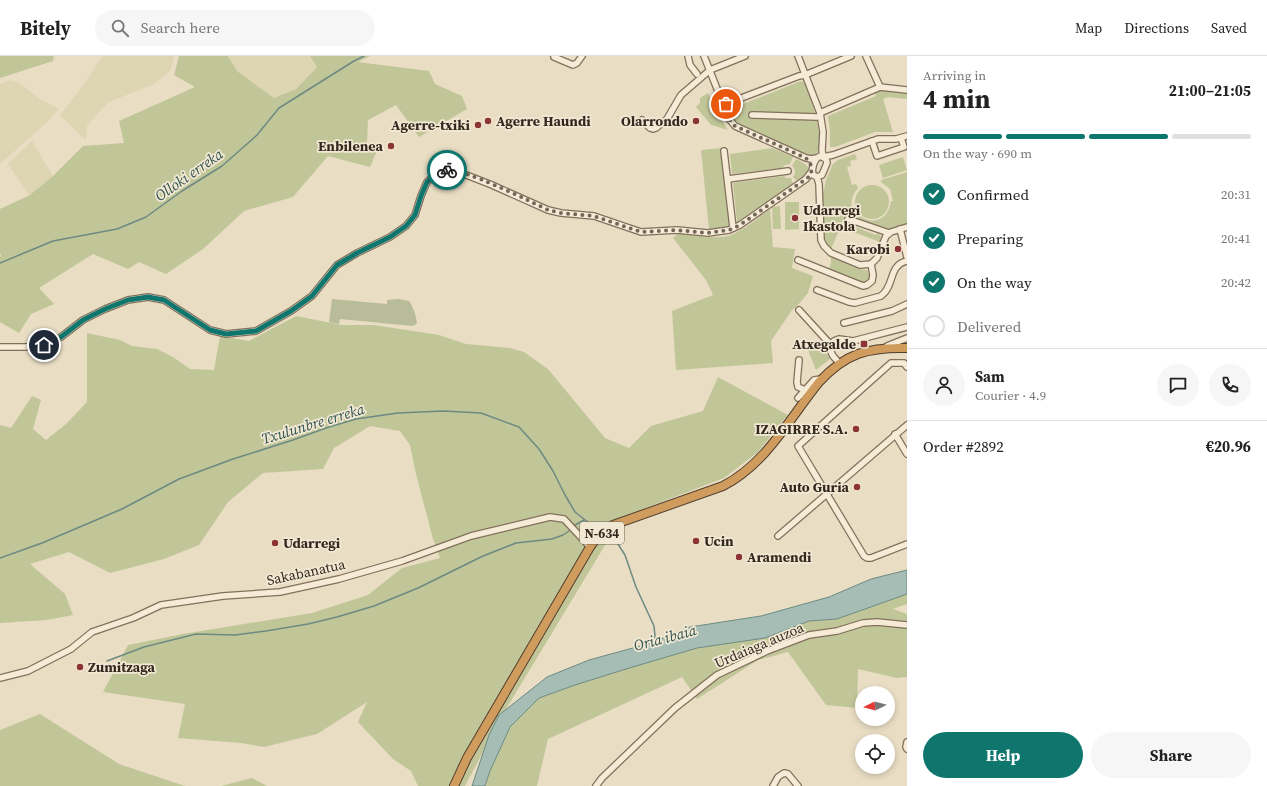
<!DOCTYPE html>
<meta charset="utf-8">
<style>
:root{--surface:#fff;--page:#f6f6f6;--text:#222;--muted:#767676;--line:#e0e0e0;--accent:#0f766e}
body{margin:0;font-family:"Source Serif 4",serif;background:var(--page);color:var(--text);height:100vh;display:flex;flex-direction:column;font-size:15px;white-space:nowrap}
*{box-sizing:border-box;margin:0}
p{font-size:13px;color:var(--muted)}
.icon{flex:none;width:22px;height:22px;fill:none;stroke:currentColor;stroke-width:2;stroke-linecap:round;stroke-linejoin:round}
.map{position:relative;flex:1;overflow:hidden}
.details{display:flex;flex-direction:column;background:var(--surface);width:360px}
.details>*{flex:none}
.needle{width:26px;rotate:264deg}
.buttons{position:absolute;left:855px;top:630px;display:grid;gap:8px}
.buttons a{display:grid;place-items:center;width:40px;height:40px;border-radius:50%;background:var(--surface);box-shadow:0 2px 6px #0003;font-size:20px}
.pin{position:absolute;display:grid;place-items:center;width:34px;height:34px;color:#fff;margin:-17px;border:2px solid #fff;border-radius:50%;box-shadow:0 1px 4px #0007}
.courier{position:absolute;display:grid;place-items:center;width:40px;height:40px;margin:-20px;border:3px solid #0f766e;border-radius:50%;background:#fff;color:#222;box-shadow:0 1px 5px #0007}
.overview em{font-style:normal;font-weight:700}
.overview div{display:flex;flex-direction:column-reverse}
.overview{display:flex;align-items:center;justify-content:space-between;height:68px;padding:0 16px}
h1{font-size:26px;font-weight:700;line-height:30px}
.bar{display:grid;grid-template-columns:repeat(4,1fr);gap:6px 4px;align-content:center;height:48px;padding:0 16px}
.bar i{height:5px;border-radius:3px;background:var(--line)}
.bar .current{background:var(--accent)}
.bar p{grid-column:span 4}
.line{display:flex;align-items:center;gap:10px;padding:0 16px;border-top:1px solid var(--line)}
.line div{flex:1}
.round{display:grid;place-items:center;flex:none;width:42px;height:42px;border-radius:21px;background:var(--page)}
ol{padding:0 16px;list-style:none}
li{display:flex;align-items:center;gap:12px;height:44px}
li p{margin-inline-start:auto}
li .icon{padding:4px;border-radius:50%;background:var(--accent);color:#fff;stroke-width:4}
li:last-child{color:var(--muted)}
li i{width:22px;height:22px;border:2px solid var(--line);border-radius:50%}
.cta{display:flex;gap:8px;margin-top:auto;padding:8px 16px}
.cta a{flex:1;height:46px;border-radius:24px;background:var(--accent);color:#fff;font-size:16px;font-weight:700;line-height:46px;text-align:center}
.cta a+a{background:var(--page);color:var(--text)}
header{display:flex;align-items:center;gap:24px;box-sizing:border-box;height:56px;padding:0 20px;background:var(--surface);border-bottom:1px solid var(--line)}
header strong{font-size:19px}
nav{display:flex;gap:22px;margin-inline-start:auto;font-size:14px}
.search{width:280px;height:36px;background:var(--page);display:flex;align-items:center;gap:10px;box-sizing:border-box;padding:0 14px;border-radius:22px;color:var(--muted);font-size:15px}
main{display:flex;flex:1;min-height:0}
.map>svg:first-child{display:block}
.farmland{fill:#ded6b2}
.green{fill:#c1c699}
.cemetery{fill:#b8bc98}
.water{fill:#a5bdb5;stroke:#6d8a82}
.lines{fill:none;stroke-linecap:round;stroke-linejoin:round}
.stream{stroke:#6d8a82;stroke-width:1.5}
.minor-casing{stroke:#82705c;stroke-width:8}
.highway-casing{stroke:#503f30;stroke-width:10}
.minor{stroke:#f5ebd6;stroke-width:5.5}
.highway{stroke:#d09c5d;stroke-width:8}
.done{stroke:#736759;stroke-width:4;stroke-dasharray:0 7.2}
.route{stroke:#0f766e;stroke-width:5}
.poi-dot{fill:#8b3335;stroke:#f1e8d3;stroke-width:1.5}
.labels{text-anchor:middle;stroke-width:3.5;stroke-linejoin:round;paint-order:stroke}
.shield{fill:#f1e8d3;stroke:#6c6255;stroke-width:1}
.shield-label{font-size:13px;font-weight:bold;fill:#33281f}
.poi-label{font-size:14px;font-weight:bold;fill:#33281f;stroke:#f1e8d3;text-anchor:end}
.street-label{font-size:14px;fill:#33281f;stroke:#f1e8d3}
.water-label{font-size:15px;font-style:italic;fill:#30524f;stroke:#f1e8d3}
</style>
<header>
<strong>Bitely</strong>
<div class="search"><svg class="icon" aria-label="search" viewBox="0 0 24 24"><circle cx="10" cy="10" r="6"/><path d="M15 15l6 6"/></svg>Search here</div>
<nav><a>Map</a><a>Directions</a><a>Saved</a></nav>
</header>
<main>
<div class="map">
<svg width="907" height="730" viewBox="0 0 907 730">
<rect width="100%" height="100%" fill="#e9ddc4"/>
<g class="farmland">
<path d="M103,0H174L172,9L169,16L154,28L109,46L98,57L87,70L86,84L60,59L82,31Z"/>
<path d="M228,0H310L317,11L296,33L274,42L237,15Z"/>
<path d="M9,24L18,26L40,43L59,53L46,67L0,108V28Z"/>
<path d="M32,85L53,120L30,140L8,108Z"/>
</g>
<g class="green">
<path d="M0,0H54L53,5L0,22Z"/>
<path d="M179,0H228L237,15L274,42L296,33L317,11L310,0H370L358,6L429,15L435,28L462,40L467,53L419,81L396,49L368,64L367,87L379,90L370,111L328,100L293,141L244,155L203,193L166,218L139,206L128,213L93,198L39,232L54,248L31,258L19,277L0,266V201L1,200L0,197V153L30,139L53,120L83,90L124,87L119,65L195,31L174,19Z"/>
<path d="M801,25L805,27C810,42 829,89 814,100H809L735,67L731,65L729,56L732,51L748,46Z"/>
<path d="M880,34L907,37V43L888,41L883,43L893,76H875L835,91H830V75L828,60L876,40L875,37Z"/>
<path d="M708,37C714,50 720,62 728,74L711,69L696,51L700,47V42Z"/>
<path d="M721,92L730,168C725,174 716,173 709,173L701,94Z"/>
<path d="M772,92L793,101L790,108L785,109L782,112L732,118L730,98Z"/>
<path d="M855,98L857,103L850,105L851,110L847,111L852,129L856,128L858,132C851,140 850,148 853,157L851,161L846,159L831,193L829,191L824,182L823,138L826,124L833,108L838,104Z"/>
<path d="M903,101L907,114L883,122L879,109Z"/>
<path d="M796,103C813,111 812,115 797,125L793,121C796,117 796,113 792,110Z"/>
<path d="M907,116V169L886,174L861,165L856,160L858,158C871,171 889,164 891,145H893L890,133L881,126V124Z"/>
<path d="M784,120L786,122H791L793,128L737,166L733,127Z"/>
<circle cx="872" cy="146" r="17"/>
<path d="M785,146H799V173L785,174Z"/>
<path d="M780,150L781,173H773L772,151Z"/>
<path d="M770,153L773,191L795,193L792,212L813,220L808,237L798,249L792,254L771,285L773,307L676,314L672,255L713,239L706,224L673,182L679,177C693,179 718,184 731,179C746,173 758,162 770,153Z"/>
<path d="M845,167L876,179L877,177L881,180L880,186L843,172Z"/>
<path d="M831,201L859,213L867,214C870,218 871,224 866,227L861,226L829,214L831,206Z"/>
<path d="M296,260L342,269H374L439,279L466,288L510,292L524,296L548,313L605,382L629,392L651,370L703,355L718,321L788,359L758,396L724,422L622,461L503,658L465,730H418L411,715L393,703L358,666L367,646L317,678L264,691L241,687L178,682L185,648L103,636L128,589L183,578L312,557L368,539L402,512L440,502L433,483L416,418L410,389L400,375L370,370L334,392L323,413L263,417L228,446L199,489L164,503L110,517L69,496L30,508L65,538L73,559L47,564L0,567V369L11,372L32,340L41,344L33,373L46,384L66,368L87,346V277L120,284L132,290L157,293L173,301L190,313L214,314L220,280L249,285Z"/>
<path d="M822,287C825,292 826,298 830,303L816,314L808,294Z"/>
<path d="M907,538V548L893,553L907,558V621L897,622L858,613L857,652L826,649L788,596L758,604L697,643L682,621L548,683L537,730H486L490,715L510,671L539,642L575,629L626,613L697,592L765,582L809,565L837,563Z"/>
<path d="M40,658L119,708L185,730H0V674Z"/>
<path d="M252,722L267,730H221Z"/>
</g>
<path class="cemetery" d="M332,243L387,248V244L398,243L409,245C413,251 416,259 417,267L415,269L412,270L340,263L339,268L329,266Z"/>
<path class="water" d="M907,514V538L837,563L809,565L765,582L697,592L626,613L575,629L539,642L510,671L490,715L485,730H472L489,679L499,659L547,621L589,604L651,587L690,571L761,560L829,541L871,523Z"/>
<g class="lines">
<g class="stream">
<path d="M0,207L53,185L117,173L146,161L182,135L222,110L257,79L279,52L354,5L364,0"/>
<path d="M575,469L584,464"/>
<path d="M607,479L616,485L625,499L636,531L654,570L655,580L654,588"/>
<path d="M0,502L42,487L122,453L179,423L233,403L293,384L326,372L356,363L398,357L443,355L481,357L519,371L539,393L553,415L565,439L575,456L598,474"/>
<path d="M107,605L144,591L196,578L235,579L266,575L308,568L337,561L374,550L418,532L483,500L516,487L552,483L563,479L569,475"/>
</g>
<g class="minor-casing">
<g id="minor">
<path d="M688,0L690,9L697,18"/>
<path d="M704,0L729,63L735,70L806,102L811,103L817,102"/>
<path d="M798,0L820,57L823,76L822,94L823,101"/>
<path d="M866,0L880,31"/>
<path d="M554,1L573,9L577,7L582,0"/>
<path d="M723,49L799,20L805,19L851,0"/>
<path d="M820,57L880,31L907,34"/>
<path d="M752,59L817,61"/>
<path d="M642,64L650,72L653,73L656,72L667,63L681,39L710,14L745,0"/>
<path d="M872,85L877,100L904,91L901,82"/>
<path d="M724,95L733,172"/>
<path d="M820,100L826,103L827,107L822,119L817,121L813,119C811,113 814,103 820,100Z"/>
<path d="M823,101L833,99L878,83H896L907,80"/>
<path d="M817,121L819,128L821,184L824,190L831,197L860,209L871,208L877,202L886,180L891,176L907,171"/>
<path d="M728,123L788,115"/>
<path d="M848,163L889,177"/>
<path d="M900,173L907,201"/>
<path d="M798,204L863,230L867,229L872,225L873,219L871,208"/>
<path d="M817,234L849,246L855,247L881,240C895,230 888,209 907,205"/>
<path d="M799,254L831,289"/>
<path d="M844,267L892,255L907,248"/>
<path d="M887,290L907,282"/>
<path d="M0,291H25L44,289L61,281L83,264L105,253L128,244L148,241L164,244L210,274L226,278L256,275L291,255L312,240L337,209L357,197L390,181L406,170L415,159L421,140L427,126L439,115L451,113L492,129L548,154L561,157L594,160L641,176L677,174L708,177L729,174L740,169L806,123L812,115"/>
<path d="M799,304L797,326L798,331L805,334"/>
<path d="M840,307C834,302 829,297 831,289L834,285L839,283L853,285L907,271"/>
<path d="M907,311L904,307H891L798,390L864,500L867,502H871L907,488"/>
<path d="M798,342L814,324L821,323"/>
<path d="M895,378L907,398"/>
<path d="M778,480L907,369"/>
<path d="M0,622L28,615L71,593L92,576L133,562L161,549L223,540L280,536L339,523L402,505L471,480L550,461L564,463L590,491"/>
<path d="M907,686L906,691L907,693"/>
<path d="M596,730L602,722L675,652L717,619L767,595L809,579L837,575L863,567L877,566L907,569"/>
<path d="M773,730L778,721L784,717L788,718L798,730"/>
</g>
</g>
<g class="highway-casing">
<path id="highway" d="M454,730L467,702L590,491L598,480L613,469L723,430C767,407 789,363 819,326C846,297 868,291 907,292"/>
</g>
<use href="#minor" class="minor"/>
<use href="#highway" class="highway"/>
</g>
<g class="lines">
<path class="done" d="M447,114C460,111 532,146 548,154L561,157L594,160L641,176L676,174L708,177L729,174L740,169L806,123L810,120L812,113L810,107L806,102L735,70L729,63L723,49L726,48"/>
<path class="route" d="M44,289L61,281L83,264L105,253L128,244L148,241L164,244L210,274L226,278L256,275L291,255L312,240L337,209L357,197L390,181L406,170L415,159L421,140L427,126L439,115L447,114"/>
</g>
<g class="poi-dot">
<circle cx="488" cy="65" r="4"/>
<circle cx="696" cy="65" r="4"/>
<circle cx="478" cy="69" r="4"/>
<circle cx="391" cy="90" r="4"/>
<circle cx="795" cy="162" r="4"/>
<circle cx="898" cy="193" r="4"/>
<rect x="860" y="284" width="8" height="8" rx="2"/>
<circle cx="856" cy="373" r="4"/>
<circle cx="857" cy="431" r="4"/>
<circle cx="696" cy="485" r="4"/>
<circle cx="275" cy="487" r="4"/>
<circle cx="739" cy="501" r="4"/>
<circle cx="80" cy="611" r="4"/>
</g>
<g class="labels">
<rect class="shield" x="580" y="466" width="44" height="22" rx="3"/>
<g class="shield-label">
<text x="602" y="482">N-634</text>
</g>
<g class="poi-label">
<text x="496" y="70" text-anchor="start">Agerre Haundi</text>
<text x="688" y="70">Olarrondo</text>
<text x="470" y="74">Agerre-txiki</text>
<text x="383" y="95">Enbilenea</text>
<text x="803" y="159" text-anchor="start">Udarregi<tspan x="803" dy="16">Ikastola</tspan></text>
<text x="890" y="198">Karobi</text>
<text x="856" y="293">Atxegalde</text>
<text x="848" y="378">IZAGIRRE S.A.</text>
<text x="849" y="436">Auto Guria</text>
<text x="704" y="490" text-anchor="start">Ucin</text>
<text x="283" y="492" text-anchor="start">Udarregi</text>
<text x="747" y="506" text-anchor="start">Aramendi</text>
<text x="88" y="616" text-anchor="start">Zumitzaga</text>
</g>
<g class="street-label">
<text transform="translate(306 516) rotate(-12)" y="5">Sakabanatua</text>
<text transform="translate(759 589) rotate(-23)" y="5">Urdaiaga auzoa</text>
</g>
<g class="water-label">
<text transform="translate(189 119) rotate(-35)" y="5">Olloki erreka</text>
<text transform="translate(313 368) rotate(-17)" y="5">Txulunbre erreka</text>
<text transform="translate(665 582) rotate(-15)" y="5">Oria ibaia</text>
</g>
</g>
</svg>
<div class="buttons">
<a><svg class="needle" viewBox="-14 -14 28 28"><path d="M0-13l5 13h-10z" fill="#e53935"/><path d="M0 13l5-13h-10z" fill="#767676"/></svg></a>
<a><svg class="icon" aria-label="locate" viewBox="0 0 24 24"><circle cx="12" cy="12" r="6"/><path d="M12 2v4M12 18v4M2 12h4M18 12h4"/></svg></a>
</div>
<div class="pin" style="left:726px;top:48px;background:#ea580c"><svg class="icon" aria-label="bag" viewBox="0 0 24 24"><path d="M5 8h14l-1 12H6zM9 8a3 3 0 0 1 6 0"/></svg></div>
<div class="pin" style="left:44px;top:289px;background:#1f2937"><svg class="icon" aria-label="home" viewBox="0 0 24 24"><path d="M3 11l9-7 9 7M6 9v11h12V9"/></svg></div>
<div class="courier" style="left:447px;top:114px"><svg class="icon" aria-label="bike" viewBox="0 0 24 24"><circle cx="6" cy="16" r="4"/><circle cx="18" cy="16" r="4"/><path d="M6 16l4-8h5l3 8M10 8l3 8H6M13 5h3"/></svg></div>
</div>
<section class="details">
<div class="overview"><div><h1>4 min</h1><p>Arriving in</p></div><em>21:00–21:05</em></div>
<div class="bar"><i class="current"></i><i class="current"></i><i class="current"></i><i></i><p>On the way · 690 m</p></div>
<ol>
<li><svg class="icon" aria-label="check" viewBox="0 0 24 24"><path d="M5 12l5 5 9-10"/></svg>Confirmed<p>20:31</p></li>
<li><svg class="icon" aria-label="check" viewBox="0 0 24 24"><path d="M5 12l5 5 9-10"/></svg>Preparing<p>20:41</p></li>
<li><svg class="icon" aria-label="check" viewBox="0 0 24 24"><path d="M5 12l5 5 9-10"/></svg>On the way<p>20:42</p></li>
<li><i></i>Delivered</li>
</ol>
<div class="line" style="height:72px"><a class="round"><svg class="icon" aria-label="person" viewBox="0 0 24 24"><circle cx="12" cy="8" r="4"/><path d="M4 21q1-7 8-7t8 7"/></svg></a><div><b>Sam</b><p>Courier · 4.9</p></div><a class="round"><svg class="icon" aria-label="chat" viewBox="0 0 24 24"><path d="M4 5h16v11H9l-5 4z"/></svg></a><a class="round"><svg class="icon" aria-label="phone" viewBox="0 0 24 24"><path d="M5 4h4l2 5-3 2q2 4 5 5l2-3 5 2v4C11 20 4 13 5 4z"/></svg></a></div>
<div class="line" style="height:52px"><div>Order #2892</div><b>€20.96</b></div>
<div class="cta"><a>Help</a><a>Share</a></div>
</section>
</main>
